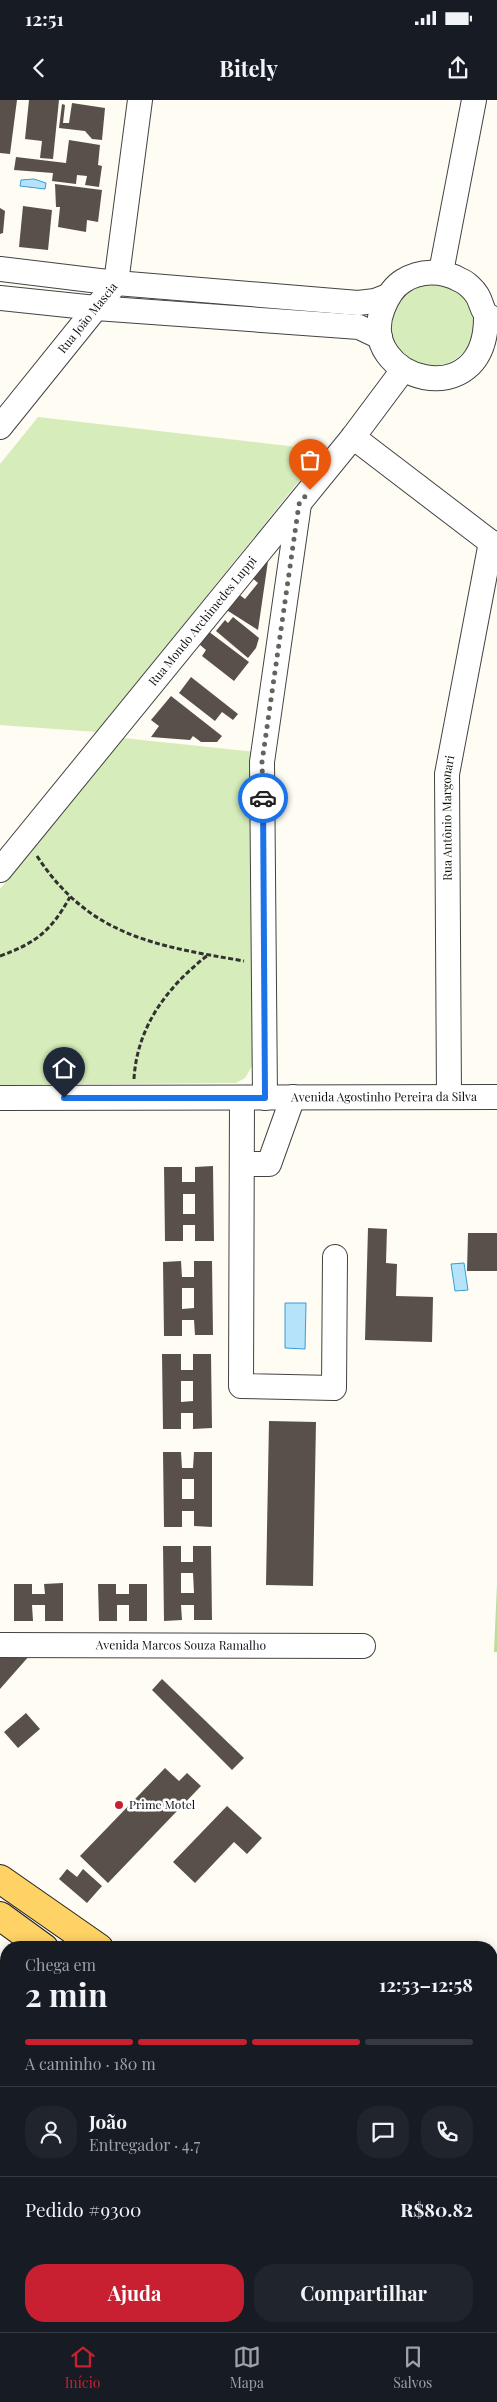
<!DOCTYPE html>
<html lang="pt">
<meta charset="utf-8">
<style>
:root{--surface:#171b24;--page:#20242c;--text:#f1f3f6;--muted:#9ea1a6;--line:#363941;--accent:#c82030}
body{margin:0;font-family:"Playfair Display",serif;background:var(--page);color:var(--text);height:100vh;display:flex;flex-direction:column;font-size:19px;white-space:nowrap}
*{box-sizing:border-box;margin:0}
p{font-size:16px;color:var(--muted)}
.icon{flex:none;width:28px;height:28px;fill:none;stroke:currentColor;stroke-width:2;stroke-linecap:round;stroke-linejoin:round}
.map{position:relative;flex:1;overflow:hidden}
.details{position:absolute;left:0px;top:1841px;width:498px;height:391px;display:flex;flex-direction:column;background:var(--surface);border-radius:20px 20px 0 0;box-shadow:0 2px 12px #0003}
.details>*{flex:none}
.pin{position:absolute;display:grid;place-items:center;width:42px;height:42px;color:#fff;margin:-51px -21px;border-radius:50% 50% 50% 0;rotate:-45deg;box-shadow:0 0 5px #0007}
.pin .icon{rotate:45deg}
.courier{position:absolute;display:grid;place-items:center;width:50px;height:50px;margin:-25px;border:4px solid #1a73e8;border-radius:50%;background:#fff;color:#222;box-shadow:0 1px 6px #0007}
.summary em{font-style:normal;font-weight:700}
.summary div{display:flex;flex-direction:column-reverse}
.summary{display:flex;align-items:center;justify-content:space-between;height:85px;padding:0 25px}
h1{font-size:32px;font-weight:700;line-height:38px}
.bar{display:grid;grid-template-columns:repeat(4,1fr);gap:8px 5px;align-content:center;height:60px;padding:0 25px}
.bar i{height:6px;border-radius:4px;background:var(--line)}
.bar .active{background:var(--accent)}
.bar p{grid-column:span 4}
.line{display:flex;align-items:center;gap:12px;padding:0 25px;border-top:1px solid var(--line)}
.line div{flex:1}
.round{display:grid;place-items:center;flex:none;width:52px;height:52px;border-radius:20px;background:var(--page)}
.button{display:flex;gap:10px;margin-top:auto;padding:10px 25px}
.button a{flex:1;height:58px;border-radius:20px;background:var(--accent);color:#fff;font-size:20px;font-weight:700;line-height:58px;text-align:center}
.button a+a{background:var(--page);color:var(--text)}
.status{display:flex;justify-content:space-between;align-items:center;height:35px;padding:0 25px;background:var(--surface);direction:ltr}
.status svg{height:14px;fill:currentColor}
header{display:flex;justify-content:space-between;align-items:center;height:65px;padding:0 25px;background:var(--surface);font-size:22px;font-weight:700}
.tabs{display:flex;justify-content:space-around;align-items:center;height:70px;border-top:1px solid var(--line);background:var(--surface);font-size:14px;color:var(--muted)}
.tabs a{display:grid;justify-items:center;gap:2px}
.tabs .active{color:var(--accent)}
.map>svg:first-child{display:block}
.green{fill:#d6ecba}
.forest{fill:#bbde98}
.water{fill:#b5e3f9;stroke:#389dd4}
.building{fill:#59504c;fill-rule:evenodd}
.lines{fill:none;stroke-linecap:round;stroke-linejoin:round}
.minor-casing{stroke:#434343;stroke-width:26}
.major-casing{stroke:#212121;stroke-width:30}
.path{stroke:#323232;stroke-width:3;stroke-dasharray:5 2.5;stroke-linecap:butt}
.minor{stroke:#fff;stroke-width:24}
.major{stroke:#fed264;stroke-width:28}
.rail-casing{stroke:#c82030;stroke-width:5.5}
.rail{stroke:#fff;stroke-width:4;stroke-dasharray:11;stroke-linecap:butt}
.done{stroke:#64635f;stroke-width:5;stroke-dasharray:0 9}
.route{stroke:#1a73e8;stroke-width:6}
.poi-dot{fill:#c82030;stroke:#fff;stroke-width:2}
.labels{text-anchor:middle;stroke-width:5;stroke-linejoin:round;paint-order:stroke}
.street-label{font-size:12px;fill:#101010;stroke:#fff}
.poi-label{font-size:12px;fill:#101010;stroke:#fff;text-anchor:start}
</style>
<div class="status"><b>12:51</b><svg viewBox="0 0 49 12"><path d="M0 12V9h3v3zM5 12V6h3v6zM10 12V3h3v9zM15 12V0h3v12zM26 1h20v11H26zM47 4h2v5h-2z"/></svg></div>
<header><svg class="icon" aria-label="back" viewBox="0 0 24 24"><path d="M15 5l-7 7 7 7"/></svg>Bitely<svg class="icon" aria-label="share" viewBox="0 0 24 24"><path d="M12 15V3M7 8l5-5 5 5M5 13v7h14v-7"/></svg></header>
<div class="map">
<svg width="497" height="2232" viewBox="0 0 497 2232">
<rect width="100%" height="100%" fill="#fffcf3"/>
<g class="green">
<path d="M431,183C442,185 454,187 462,195C488,223 470,261 436,267C430,268 419,267 414,264C407,259 401,251 395,245C383,233 392,208 400,196C407,187 420,185 431,183Z"/>
<path d="M38,317L324,350L97,632L0,625V364Z"/>
<path d="M123,638L256,652L255,961L245,978L236,983L0,985V789Z"/>
</g>
<path class="forest" d="M497,1484V1552H494Z"/>
<g class="water">
<path d="M34,79L46,83L45,89L20,86L21,80Z"/>
<path d="M464,1163L468,1190L455,1191L451,1164Z"/>
<path d="M285,1203H306L305,1249L285,1248Z"/>
</g>
<g class="building">
<path d="M0,0H17L10,54L0,53Z"/>
<path d="M29,0H59L53,59L40,58L42,41L25,39Z"/>
<path d="M72,3L105,8L102,40L92,39L85,31L59,28L62,4L65,5L63,23H69Z"/>
<path d="M69,40L100,45L98,65L102,66L99,87L85,85L87,76L77,75L76,84L52,81L53,73L14,70L16,57L66,63Z"/>
<path d="M55,84L102,90L98,122L87,120L86,132L58,127L60,107H56Z"/>
<path d="M23,106L52,110L48,150L19,147Z"/>
<path d="M0,108L5,111L3,133L0,134Z"/>
<path d="M262,461H268L258,530L225,509L237,493L245,499L258,483L251,477Z"/>
<path d="M233,517L259,538L256,548L248,558L216,531L225,520L228,523Z"/>
<path d="M208,531L249,562L234,581L202,556L206,550L199,544Z"/>
<path d="M191,577L238,614L233,620L222,612L215,621L179,593Z"/>
<path d="M171,596L222,636L217,642H201L193,636L190,640L151,637L159,626L151,620Z"/>
<path d="M213,1066L214,1141H195V1125H183V1141H165L164,1067H182V1082H195V1067ZM183,1094H195V1114H183Z"/>
<path d="M368,1128L387,1129L386,1163L397,1164L396,1196L433,1197L432,1242L365,1240Z"/>
<path d="M468,1133H497V1171H467Z"/>
<path d="M181,1161L182,1177H194V1161H212L213,1235H195L194,1220H182V1236H164L163,1162ZM182,1188H194V1208L182,1209Z"/>
<path d="M162,1254H181V1270H193V1254H211L212,1328L193,1329V1313H181V1329H163ZM181,1281H193V1301L181,1302Z"/>
<path d="M269,1321L316,1322L313,1486L266,1485Z"/>
<path d="M163,1352H181L182,1368H193L194,1352H212V1427L194,1426V1411H182V1427H164ZM182,1379H194V1399H182Z"/>
<path d="M163,1446H181V1462H193V1446H211L212,1520H194V1505H181L182,1520L164,1521ZM181,1473H193L194,1493H181Z"/>
<path d="M63,1483V1521H45V1505H32L33,1521H14V1484H32V1494H45L44,1484Z"/>
<path d="M98,1484H116V1494H129V1484H147V1521H129V1505H117V1521H99Z"/>
<path d="M0,1555H30L0,1589Z"/>
<path d="M162,1579L244,1658L232,1670L152,1590Z"/>
<path d="M26,1613L40,1629L18,1648L4,1632Z"/>
<path d="M165,1668L179,1681L187,1673L201,1686L108,1783L80,1756Z"/>
<path d="M227,1706L262,1738L247,1754L234,1742L195,1783L173,1762Z"/>
<path d="M67,1769L77,1777L83,1769L102,1786L87,1803L59,1779Z"/>
<path d="M497,1950V2091L491,2096V1955Z"/>
</g>
<g class="lines">
<g class="minor-casing">
<g id="minor">
<path d="M0,169L116,183L358,203L375,201L388,196"/>
<path d="M441,172L474,0"/>
<path d="M0,198L96,208L359,227L380,237"/>
<path d="M486,215C488,319 354,279 383,208C387,198 393,187 403,181C420,170 442,170 460,180C466,182 474,190 477,195C481,201 482,211 487,215C490,217 494,219 497,221"/>
<path id="s1" d="M0,327L116,183L140,0"/>
<path d="M353,337L497,447"/>
<path id="s2" d="M0,770L353,337L403,270"/>
<path id="s3" d="M449,997L447,674L491,442"/>
<path id="s4" d="M0,998L497,997"/>
<path d="M242,998L241,1286L334,1288L335,1157"/>
<path d="M265,998L262,662L299,404"/>
<path d="M242,1064H269L293,997"/>
<path id="s5" d="M0,1545L363,1546"/>
</g>
</g>
<g class="major-casing">
<g id="major">
<path d="M0,1779L99,1848"/>
<path d="M0,1816L44,1848"/>
<path d="M491,2169L497,2176"/>
<path d="M488,2226L493,2232"/>
</g>
</g>
<g class="path">
<path d="M37,756C89,836 156,846 244,861"/>
<path d="M0,856C36,843 51,831 70,797"/>
<path d="M134,979C137,926 168,886 208,855"/>
</g>
<use href="#minor" class="minor"/>
<use href="#major" class="major"/>
<g class="rail-casing">
<g id="rail">
<path d="M0,1886L6,1890"/>
<path d="M403,2226L409,2232"/>
</g>
</g>
<use href="#rail" class="rail"/>
</g>
<g class="lines">
<path class="done" d="M263,698L262,662L299,404L310,390"/>
<path class="route" d="M64,998H265L263,698"/>
</g>
<circle class="poi-dot" cx="119" cy="1705" r="5"/>
<g class="labels">
<g class="street-label">
<text dy="4" stroke="none"><textPath href="#s1" startOffset="140">Rua João Mascia</textPath></text>
<text dy="4" stroke="none"><textPath href="#s2" startOffset="321">Rua Mondo Archimedes Luppi</textPath></text>
<text dy="4" stroke="none"><textPath href="#s3" startOffset="279">Rua Antônio Margonari</textPath></text>
<text dy="4" stroke="none"><textPath href="#s4" startOffset="384">Avenida Agostinho Pereira da Silva</textPath></text>
<text dy="4" stroke="none"><textPath href="#s5" startOffset="181">Avenida Marcos Souza Ramalho</textPath></text>
</g>
<g class="poi-label">
<text x="129" y="1709">Prime Motel</text>
</g>
</g>
</svg>
<div class="pin" style="left:310px;top:390px;background:#ea580c"><svg class="icon" aria-label="bag" viewBox="0 0 24 24"><path d="M5 8h14l-1 12H6zM9 8a3 3 0 0 1 6 0"/></svg></div>
<div class="pin" style="left:64px;top:998px;background:#1f2937"><svg class="icon" aria-label="home" viewBox="0 0 24 24"><path d="M3 11l9-7 9 7M6 9v11h12V9"/></svg></div>
<div class="courier" style="left:263px;top:698px"><svg class="icon" aria-label="car" viewBox="0 0 24 24"><path d="M5 17H2v-5l4-1 3-4h7l3 4 3 1v5h-3M9 17h6M6 11h13"/><circle cx="7" cy="17" r="2"/><circle cx="17" cy="17" r="2"/></svg></div>
<section class="details">
<div class="summary"><div><h1>2 min</h1><p>Chega em</p></div><em>12:53–12:58</em></div>
<div class="bar"><i class="active"></i><i class="active"></i><i class="active"></i><i></i><p>A caminho · 180 m</p></div>
<div class="line" style="height:90px"><a class="round"><svg class="icon" aria-label="person" viewBox="0 0 24 24"><circle cx="12" cy="8" r="4"/><path d="M4 21q1-7 8-7t8 7"/></svg></a><div><b>João</b><p>Entregador · 4.7</p></div><a class="round"><svg class="icon" aria-label="chat" viewBox="0 0 24 24"><path d="M4 5h16v11H9l-5 4z"/></svg></a><a class="round"><svg class="icon" aria-label="phone" viewBox="0 0 24 24"><path d="M5 4h4l2 5-3 2q2 4 5 5l2-3 5 2v4C11 20 4 13 5 4z"/></svg></a></div>
<div class="line" style="height:65px"><div>Pedido #9300</div><b>R$80.82</b></div>
<div class="button"><a>Ajuda</a><a>Compartilhar</a></div>
</section>
</div>
<nav class="tabs">
<a class="active"><svg class="icon" aria-label="home" viewBox="0 0 24 24"><path d="M3 11l9-7 9 7M6 9v11h12V9"/></svg>Início</a>
<a><svg class="icon" aria-label="map" viewBox="0 0 24 24"><path d="M3 6l6-2 6 2 6-2v14l-6 2-6-2-6 2zM9 4v14M15 6v14"/></svg>Mapa</a>
<a><svg class="icon" aria-label="saved" viewBox="0 0 24 24"><path d="M7 4h10v16l-5-4-5 4z"/></svg>Salvos</a>
</nav>
